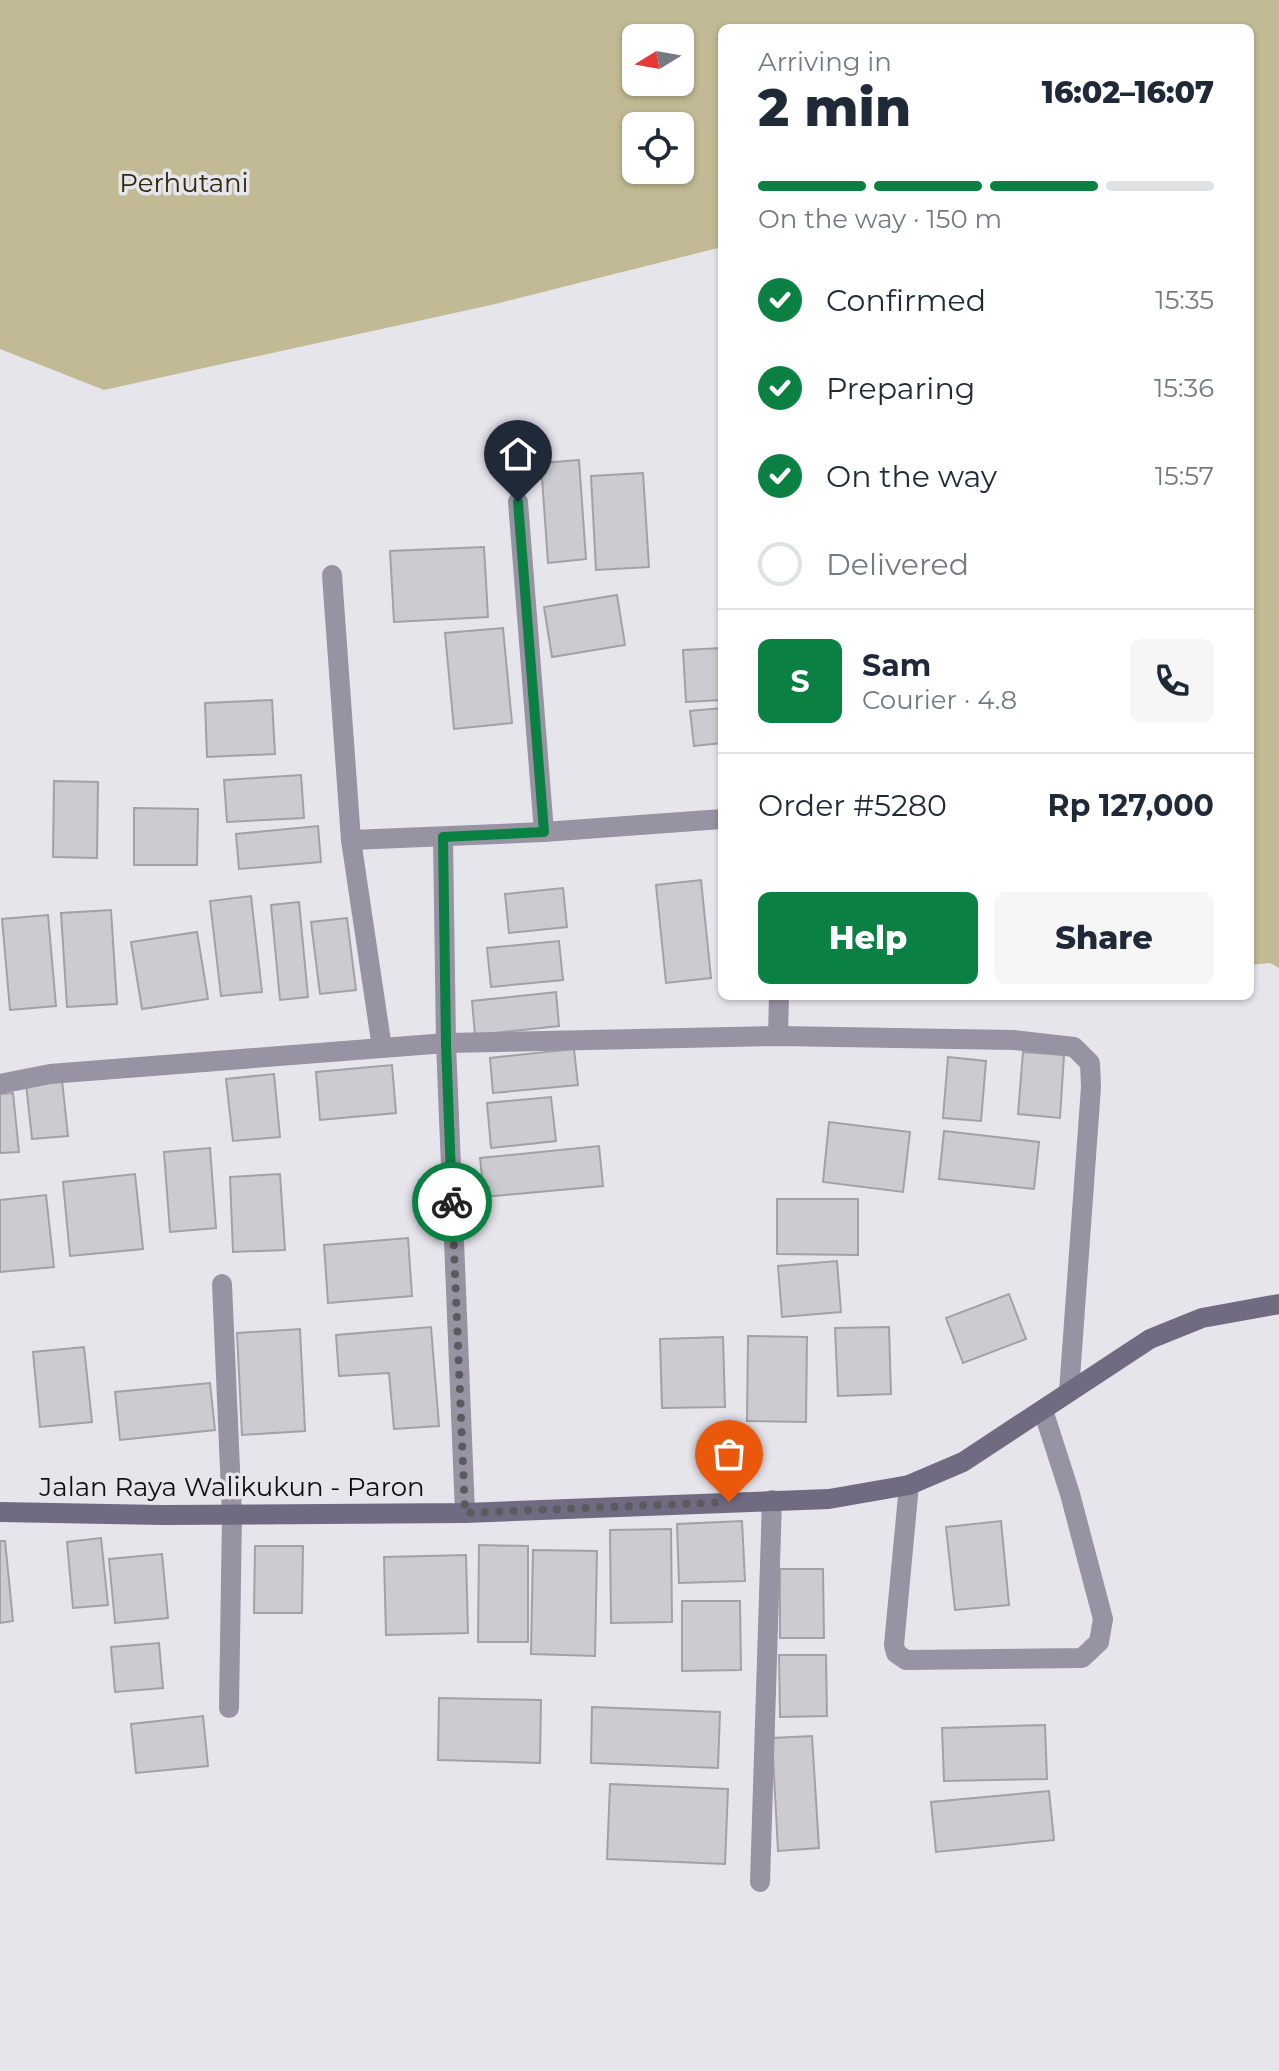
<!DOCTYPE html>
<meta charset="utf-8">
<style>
:root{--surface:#fff;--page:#f6f6f7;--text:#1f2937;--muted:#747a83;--line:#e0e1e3;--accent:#0b8043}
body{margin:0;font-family:Montserrat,sans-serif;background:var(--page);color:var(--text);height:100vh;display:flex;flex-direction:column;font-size:30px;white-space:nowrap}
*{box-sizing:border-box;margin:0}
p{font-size:26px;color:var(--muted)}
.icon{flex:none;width:44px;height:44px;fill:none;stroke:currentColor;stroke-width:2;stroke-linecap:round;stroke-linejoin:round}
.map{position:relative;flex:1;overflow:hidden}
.drawer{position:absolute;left:718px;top:24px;width:536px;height:976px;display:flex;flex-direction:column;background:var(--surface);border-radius:12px;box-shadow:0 2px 6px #0004}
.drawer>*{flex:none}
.needle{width:52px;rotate:259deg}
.fabs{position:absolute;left:622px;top:24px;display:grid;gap:16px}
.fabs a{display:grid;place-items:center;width:72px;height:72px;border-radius:12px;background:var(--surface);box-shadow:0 2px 6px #0004;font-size:40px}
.pin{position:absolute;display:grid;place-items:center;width:68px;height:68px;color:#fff;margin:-82px -34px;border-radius:50% 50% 50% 0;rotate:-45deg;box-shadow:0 0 8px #0007}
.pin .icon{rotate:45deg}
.courier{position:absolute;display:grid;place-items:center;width:80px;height:80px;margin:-40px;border:6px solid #0b8043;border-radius:50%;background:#fff;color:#222;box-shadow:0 2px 10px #0007}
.head em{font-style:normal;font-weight:800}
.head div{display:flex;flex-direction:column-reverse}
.head{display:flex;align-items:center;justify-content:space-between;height:136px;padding:0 40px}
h1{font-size:52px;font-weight:800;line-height:60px}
.bar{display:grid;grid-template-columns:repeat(4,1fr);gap:12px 8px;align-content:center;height:96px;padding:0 40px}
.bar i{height:10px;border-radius:6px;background:var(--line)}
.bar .current{background:var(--accent)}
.bar p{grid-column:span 4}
.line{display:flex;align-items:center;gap:20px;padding:0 40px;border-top:2px solid var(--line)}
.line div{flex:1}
.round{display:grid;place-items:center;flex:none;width:84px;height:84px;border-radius:12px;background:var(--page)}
ol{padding:0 40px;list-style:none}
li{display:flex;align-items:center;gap:24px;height:88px}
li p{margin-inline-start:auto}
li .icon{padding:8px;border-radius:50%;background:var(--accent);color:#fff;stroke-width:4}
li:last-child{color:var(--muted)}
li i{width:44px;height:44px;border:4px solid var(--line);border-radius:50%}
.primary-button{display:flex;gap:16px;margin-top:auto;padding:16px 40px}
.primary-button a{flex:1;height:92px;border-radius:12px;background:var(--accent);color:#fff;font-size:32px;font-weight:800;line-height:92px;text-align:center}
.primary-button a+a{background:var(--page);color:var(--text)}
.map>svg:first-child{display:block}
.forest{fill:#c1ba94;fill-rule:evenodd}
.building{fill:#cccbd1;stroke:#a2a1a6;stroke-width:2}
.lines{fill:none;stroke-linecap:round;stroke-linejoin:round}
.minor{stroke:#9793a3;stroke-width:20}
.secondary{stroke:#706b81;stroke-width:20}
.done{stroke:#5b5a5e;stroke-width:8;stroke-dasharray:0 14.4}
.route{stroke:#0b8043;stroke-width:10}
.labels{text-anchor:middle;stroke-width:7;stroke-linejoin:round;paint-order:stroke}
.park-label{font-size:26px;fill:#2f2908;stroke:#e7e5ec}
.street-label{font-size:26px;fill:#0f0f11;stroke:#e7e5ec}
</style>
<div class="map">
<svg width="1279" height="2071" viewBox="0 0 1279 2071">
<rect width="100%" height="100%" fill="#e7e5ec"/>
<path class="forest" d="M0,0H1279V968L1270,963L1250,965V28H722V247L491,305L104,390L0,349ZM636,38H680V82H636ZM636,126H680V170H636Z"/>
<g class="building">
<path d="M579,460L586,559L548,563L541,463Z"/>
<path d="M643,473L649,567L596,570L591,476Z"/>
<path d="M484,547L488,617L394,622L390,551Z"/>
<path d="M617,595L625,645L552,657L544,607Z"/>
<path d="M503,628L512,723L454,729L445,633Z"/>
<path d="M722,648V700L686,702L683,650Z"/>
<path d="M272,700L275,754L207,757L205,703Z"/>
<path d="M722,708V743L694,746L690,711Z"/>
<path d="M301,775L304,818L227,822L224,780Z"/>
<path d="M54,781L98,782L97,858L53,857Z"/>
<path d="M134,808L198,809L197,865H134Z"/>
<path d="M318,826L321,862L239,869L236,834Z"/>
<path d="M701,880L711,978L666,983L656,885Z"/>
<path d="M563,888L567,927L509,933L505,894Z"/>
<path d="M251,896L262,992L221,996L210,901Z"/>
<path d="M299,902L308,997L280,1000L271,905Z"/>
<path d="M111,910L117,1004L67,1007L61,913Z"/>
<path d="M48,915L56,1006L10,1010L2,919Z"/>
<path d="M347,918L356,990L320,994L311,922Z"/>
<path d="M197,932L208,999L142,1009L131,942Z"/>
<path d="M559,941L563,980L491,987L487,948Z"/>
<path d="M556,992L559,1026L475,1035L472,1001Z"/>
<path d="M574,1049L578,1085L493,1093L490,1058Z"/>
<path d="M1023,1052L1064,1055L1060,1118L1018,1114Z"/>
<path d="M948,1057L986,1061L981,1121L943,1118Z"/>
<path d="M392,1065L396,1113L320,1120L316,1072Z"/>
<path d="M274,1074L280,1137L233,1141L226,1079Z"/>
<path d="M62,1080L68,1136L32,1139L26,1084Z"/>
<path d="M13,1093L19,1152L0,1153V1094Z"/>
<path d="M551,1097L556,1141L491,1148L487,1103Z"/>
<path d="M829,1122L910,1132L903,1192L823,1182Z"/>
<path d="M944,1131L1039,1142L1034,1189L939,1179Z"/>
<path d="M599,1146L603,1186L484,1197L480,1158Z"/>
<path d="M210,1148L216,1228L170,1232L164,1152Z"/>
<path d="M135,1174L143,1249L70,1256L63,1182Z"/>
<path d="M280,1174L285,1250L233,1252L230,1177Z"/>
<path d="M46,1195L54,1267L0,1272V1200Z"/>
<path d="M777,1199H858V1255L777,1254Z"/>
<path d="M408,1238L412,1296L328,1303L324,1245Z"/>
<path d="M837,1261L841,1312L782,1317L778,1266Z"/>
<path d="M1009,1294L1026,1339L963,1363L946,1318Z"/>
<path d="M431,1327L439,1426L394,1429L389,1373L339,1376L336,1335Z"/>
<path d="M889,1327L891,1394L838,1396L835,1328Z"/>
<path d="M300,1329L305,1431L242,1435L237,1333Z"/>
<path d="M748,1336L807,1337L806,1422L747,1421Z"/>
<path d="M723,1337L725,1407L662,1408L660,1339Z"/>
<path d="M84,1347L92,1422L40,1427L33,1352Z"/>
<path d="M210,1383L215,1430L120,1440L115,1392Z"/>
<path d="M742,1521L745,1581L679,1583L677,1524Z"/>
<path d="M1001,1521L1009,1605L955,1610L946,1527Z"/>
<path d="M671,1529L672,1622L611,1623L610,1530Z"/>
<path d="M101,1538L108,1605L73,1608L67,1542Z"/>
<path d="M0,1541H5L13,1621L0,1623Z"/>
<path d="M479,1545L528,1546V1642H478Z"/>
<path d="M255,1546H303L302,1613H254Z"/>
<path d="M533,1550L597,1551L595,1656L531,1654Z"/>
<path d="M162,1554L168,1618L115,1623L109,1559Z"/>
<path d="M466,1555L468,1633L386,1635L384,1557Z"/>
<path d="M780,1569H823L824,1638H780Z"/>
<path d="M682,1601H740L741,1670L682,1671Z"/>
<path d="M159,1643L163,1688L115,1692L111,1647Z"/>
<path d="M779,1655H826L827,1716L780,1717Z"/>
<path d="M439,1698L541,1700L540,1763L438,1760Z"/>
<path d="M592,1707L720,1712L718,1768L591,1763Z"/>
<path d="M203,1716L208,1766L136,1773L131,1724Z"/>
<path d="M1045,1725L1047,1779L944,1781L942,1728Z"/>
<path d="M812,1736L819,1848L778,1851L772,1738Z"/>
<path d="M610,1784L728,1789L725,1864L607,1859Z"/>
<path d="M1049,1791L1054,1840L936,1852L931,1802Z"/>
</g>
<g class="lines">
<g class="minor">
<path d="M518,502L544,832"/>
<path d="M332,575L351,840L382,1048"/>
<path d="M443,837L446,1043L465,1513"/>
<path d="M351,840L544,832L722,819"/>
<path d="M778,1036L779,996"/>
<path d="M0,1084L50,1074L446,1043L778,1036L1014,1040L1074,1047L1090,1063L1091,1087L1069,1392"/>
<path d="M222,1284L232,1515L229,1708"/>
<path d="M909,1485L894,1645L896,1653L906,1660L1082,1658L1099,1642L1103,1619L1070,1494L1043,1410"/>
<path d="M760,1882L772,1500"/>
</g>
<path class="secondary" d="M0,1512L162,1515L465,1513L829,1499L909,1485L963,1462L1150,1339L1202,1318L1279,1304"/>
</g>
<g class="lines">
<path class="done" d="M452,1202L465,1513L729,1502"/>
<path class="route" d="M452,1202L446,1043L443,837L544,832L518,502"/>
</g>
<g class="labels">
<g class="park-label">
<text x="184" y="192">Perhutani</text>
</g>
<g class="street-label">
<text x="232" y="1496">Jalan Raya Walikukun - Paron</text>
</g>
</g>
</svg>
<div class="fabs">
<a><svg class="needle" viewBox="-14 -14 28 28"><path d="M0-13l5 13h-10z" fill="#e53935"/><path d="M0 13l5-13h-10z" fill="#747a83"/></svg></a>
<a><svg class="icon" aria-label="locate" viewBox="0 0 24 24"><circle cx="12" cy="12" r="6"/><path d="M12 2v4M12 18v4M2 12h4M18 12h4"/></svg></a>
</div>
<div class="pin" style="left:729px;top:1502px;background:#ea580c"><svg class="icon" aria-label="bag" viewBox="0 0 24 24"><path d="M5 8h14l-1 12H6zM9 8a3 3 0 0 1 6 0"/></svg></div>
<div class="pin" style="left:518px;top:502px;background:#1f2937"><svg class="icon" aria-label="home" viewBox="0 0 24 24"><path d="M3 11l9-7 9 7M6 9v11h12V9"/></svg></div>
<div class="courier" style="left:452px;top:1202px"><svg class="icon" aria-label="bike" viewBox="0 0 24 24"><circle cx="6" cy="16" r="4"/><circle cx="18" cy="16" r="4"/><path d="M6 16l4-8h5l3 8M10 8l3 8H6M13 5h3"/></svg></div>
<section class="drawer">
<div class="head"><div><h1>2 min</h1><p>Arriving in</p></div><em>16:02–16:07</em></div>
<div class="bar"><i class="current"></i><i class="current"></i><i class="current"></i><i></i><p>On the way · 150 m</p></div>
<ol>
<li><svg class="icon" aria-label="check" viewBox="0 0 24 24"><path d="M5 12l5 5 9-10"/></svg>Confirmed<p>15:35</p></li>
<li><svg class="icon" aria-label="check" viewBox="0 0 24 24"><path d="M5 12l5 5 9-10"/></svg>Preparing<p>15:36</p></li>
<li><svg class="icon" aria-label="check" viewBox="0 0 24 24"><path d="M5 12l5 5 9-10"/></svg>On the way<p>15:57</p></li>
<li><i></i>Delivered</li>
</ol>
<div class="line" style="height:144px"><b class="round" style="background:var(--accent);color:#fff">S</b><div><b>Sam</b><p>Courier · 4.8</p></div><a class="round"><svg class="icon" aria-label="phone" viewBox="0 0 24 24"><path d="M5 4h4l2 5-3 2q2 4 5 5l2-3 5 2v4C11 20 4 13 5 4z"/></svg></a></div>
<div class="line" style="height:104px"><div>Order #5280</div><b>Rp 127,000</b></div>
<div class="primary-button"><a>Help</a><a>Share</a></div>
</section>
</div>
